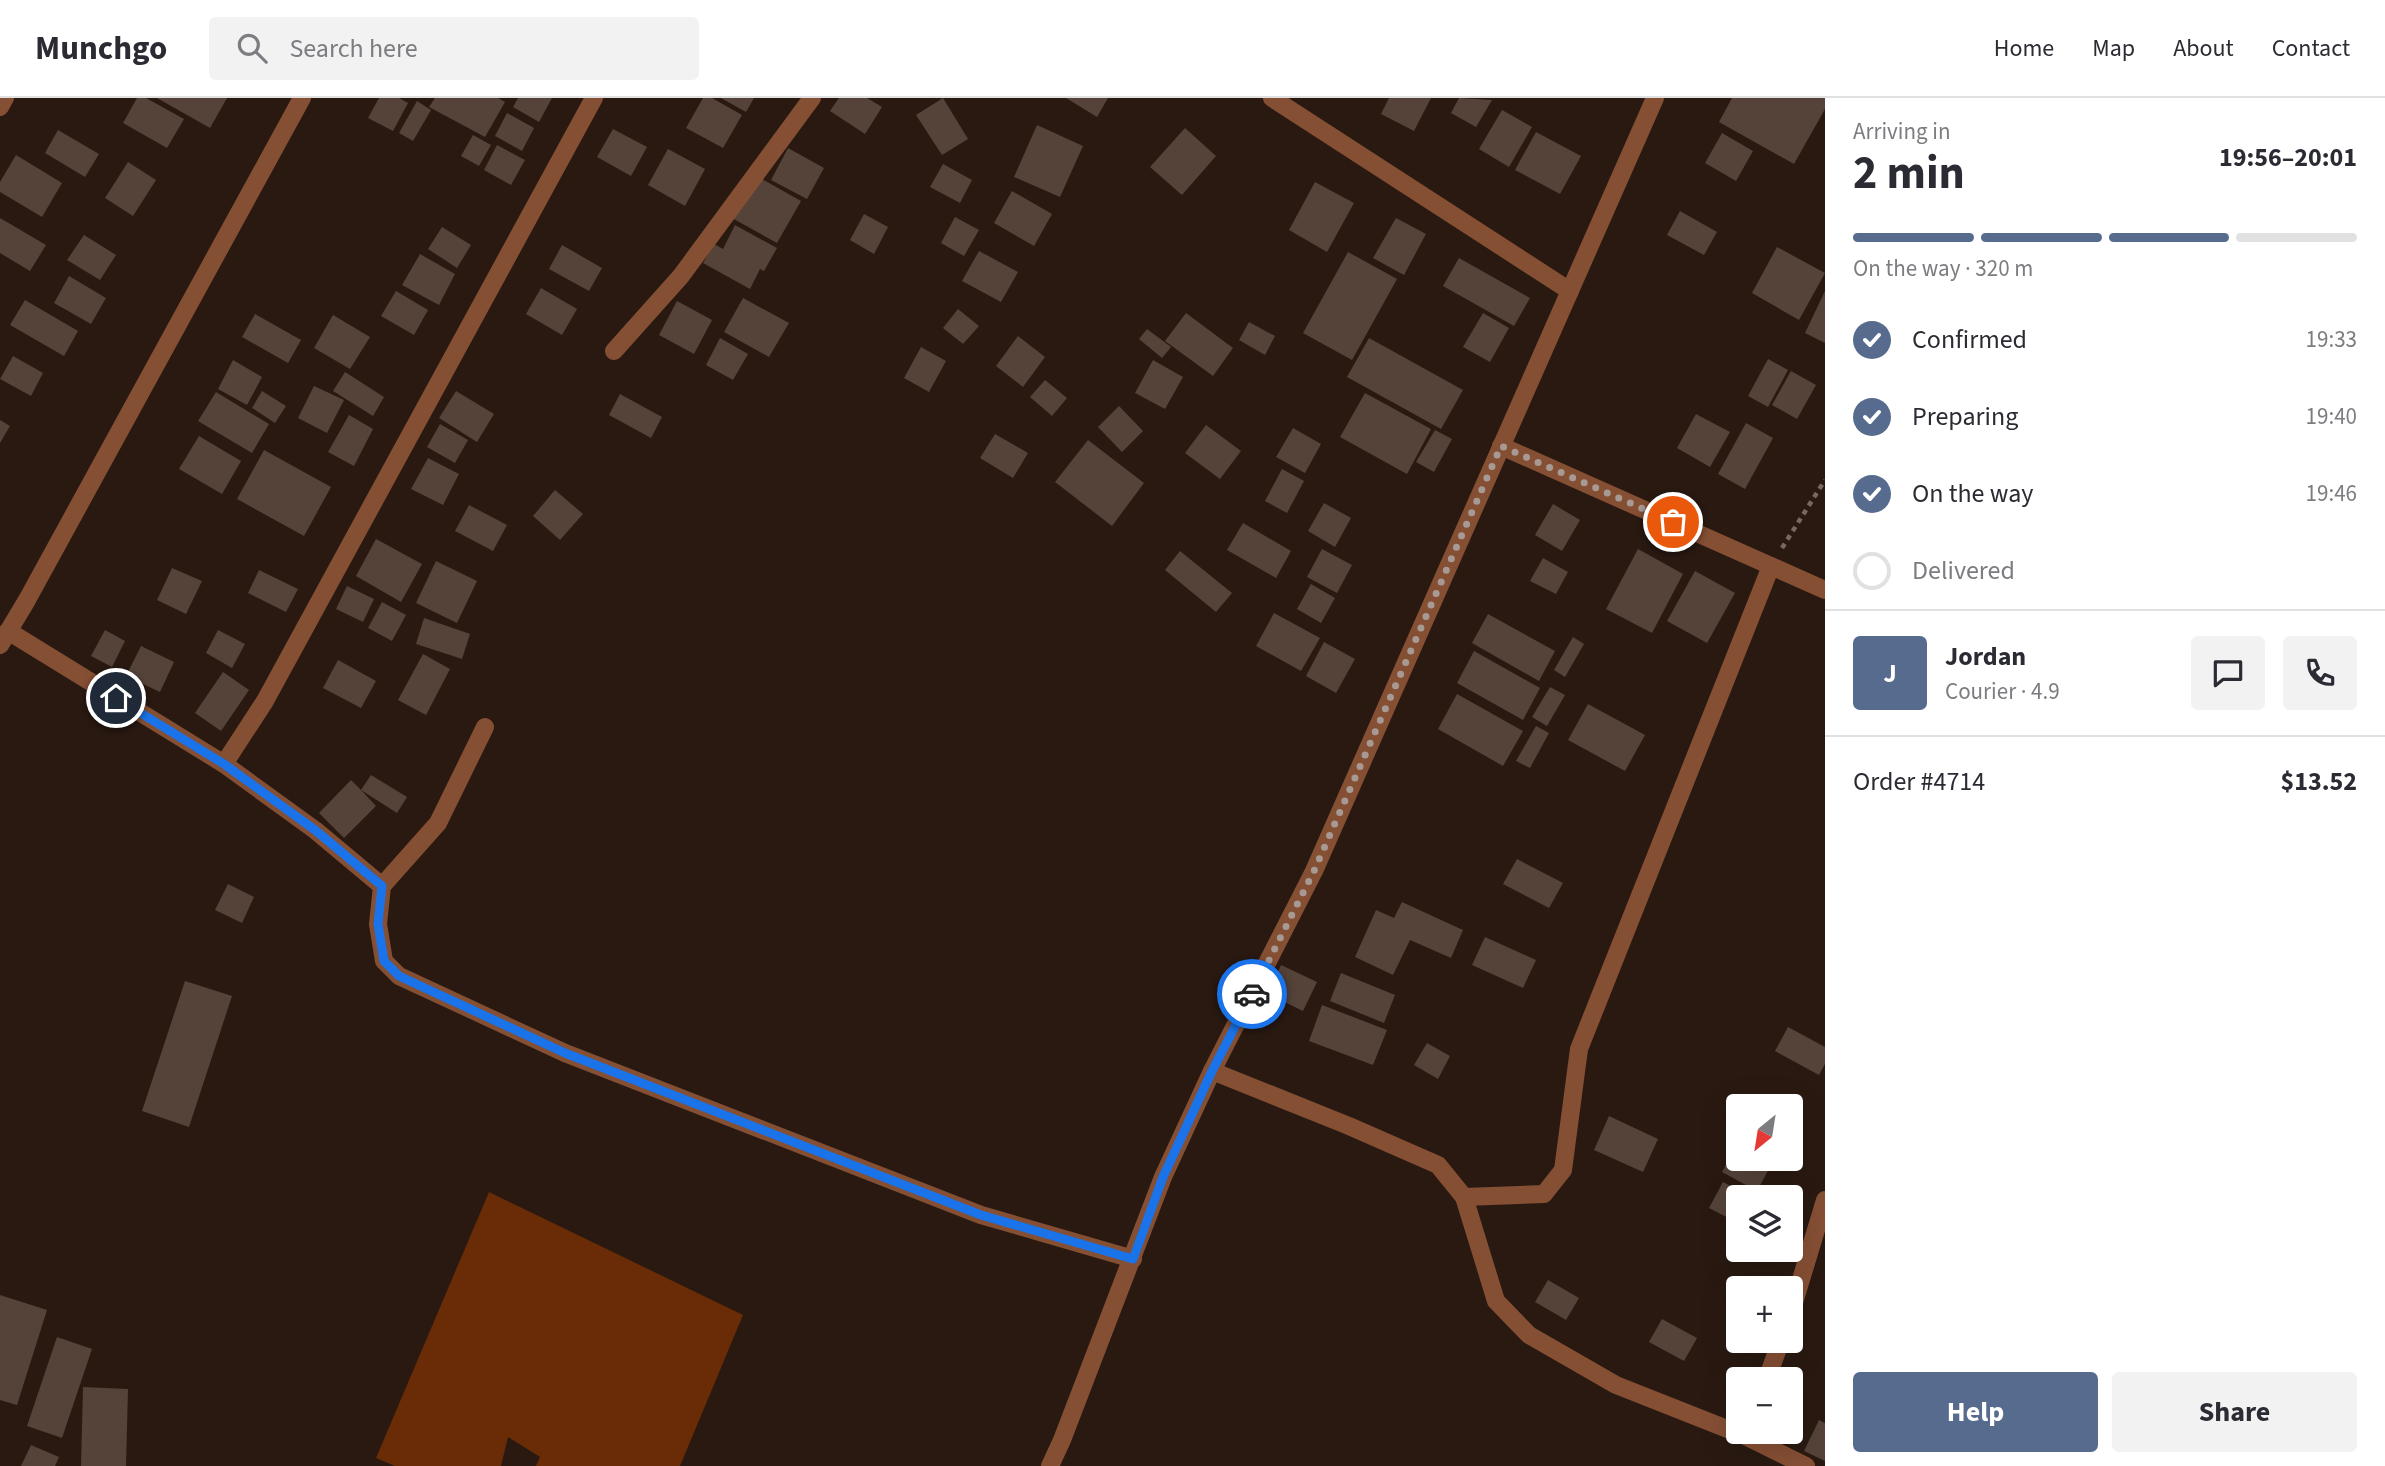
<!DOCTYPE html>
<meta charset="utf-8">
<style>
:root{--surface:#fff;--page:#f2f2f3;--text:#2b2b33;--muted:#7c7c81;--line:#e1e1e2;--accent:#566b8d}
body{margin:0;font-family:"Source Sans 3",sans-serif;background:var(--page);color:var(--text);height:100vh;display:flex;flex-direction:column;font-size:26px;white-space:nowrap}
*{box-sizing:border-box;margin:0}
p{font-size:23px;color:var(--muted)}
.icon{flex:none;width:38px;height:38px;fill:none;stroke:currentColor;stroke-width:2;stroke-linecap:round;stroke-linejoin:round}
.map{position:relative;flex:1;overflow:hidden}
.side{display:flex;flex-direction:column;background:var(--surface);width:560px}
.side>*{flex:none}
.needle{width:46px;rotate:210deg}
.tools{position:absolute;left:1726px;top:996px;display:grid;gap:14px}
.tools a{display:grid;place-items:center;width:77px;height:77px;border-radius:7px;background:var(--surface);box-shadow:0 7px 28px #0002;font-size:35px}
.pin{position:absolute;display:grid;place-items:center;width:60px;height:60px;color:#fff;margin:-30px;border:4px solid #fff;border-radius:50%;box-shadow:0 2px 7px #0007}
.courier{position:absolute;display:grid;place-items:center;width:70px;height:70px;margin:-35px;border:5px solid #1a73e8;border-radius:50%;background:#fff;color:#222;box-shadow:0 2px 9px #0007}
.headline em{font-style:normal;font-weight:700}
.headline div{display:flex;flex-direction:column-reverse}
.headline{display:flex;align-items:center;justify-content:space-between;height:119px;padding:0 28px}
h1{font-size:46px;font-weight:700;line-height:52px}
.bar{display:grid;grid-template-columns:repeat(4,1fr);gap:10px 7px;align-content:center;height:84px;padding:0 28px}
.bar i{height:9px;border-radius:5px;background:var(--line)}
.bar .current{background:var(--accent)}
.bar p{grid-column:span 4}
.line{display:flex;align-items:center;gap:18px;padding:0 28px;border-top:2px solid var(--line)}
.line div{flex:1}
.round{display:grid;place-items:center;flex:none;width:74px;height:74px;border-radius:7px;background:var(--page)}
ol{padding:0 28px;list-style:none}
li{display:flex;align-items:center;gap:21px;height:77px}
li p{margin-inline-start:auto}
li .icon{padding:7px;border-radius:50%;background:var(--accent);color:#fff;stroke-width:4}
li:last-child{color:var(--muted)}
li i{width:38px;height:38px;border:4px solid var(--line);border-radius:50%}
.primary-button{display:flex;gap:14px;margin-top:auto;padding:14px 28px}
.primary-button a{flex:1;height:80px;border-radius:7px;background:var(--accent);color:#fff;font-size:28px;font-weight:700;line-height:80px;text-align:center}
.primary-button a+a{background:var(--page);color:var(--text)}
header{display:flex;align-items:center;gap:42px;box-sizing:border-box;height:98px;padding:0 35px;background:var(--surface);border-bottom:2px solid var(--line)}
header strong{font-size:33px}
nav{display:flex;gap:38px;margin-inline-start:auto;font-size:24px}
.search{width:490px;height:63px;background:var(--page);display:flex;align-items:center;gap:18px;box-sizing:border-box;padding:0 24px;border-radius:7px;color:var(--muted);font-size:26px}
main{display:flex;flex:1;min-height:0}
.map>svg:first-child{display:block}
.water{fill:#692c06}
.building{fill:#55433a}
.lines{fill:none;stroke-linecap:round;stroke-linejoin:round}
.path{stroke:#776962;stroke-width:4.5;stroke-dasharray:5 5;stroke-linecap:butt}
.minor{stroke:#854f34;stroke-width:18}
.done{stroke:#a79a94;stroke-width:7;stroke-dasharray:0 12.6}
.route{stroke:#1a73e8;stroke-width:9}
</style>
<header>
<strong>Munchgo</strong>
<div class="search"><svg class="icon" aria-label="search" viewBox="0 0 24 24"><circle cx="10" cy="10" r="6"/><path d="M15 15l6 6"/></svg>Search here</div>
<nav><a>Home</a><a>Map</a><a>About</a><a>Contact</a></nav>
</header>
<main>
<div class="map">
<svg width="1825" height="1368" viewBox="0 0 1825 1368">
<rect width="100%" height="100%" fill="#291911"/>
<path class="water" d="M489,1094L743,1217L680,1368H536L540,1359L508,1339L501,1368H395L376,1360Z"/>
<g class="building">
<path d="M137,0H146L184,21L167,50L123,25Z"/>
<path d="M157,0H227L210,30Z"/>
<path d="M379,0H399L408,5L393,33L368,20Z"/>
<path d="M435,0H498L505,4L485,39L429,9Z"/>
<path d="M518,0H552L539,24L513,9Z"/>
<path d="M703,0H712L742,17L723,50L686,30Z"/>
<path d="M721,0H754L746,14Z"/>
<path d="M839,0H867L882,9L865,36L830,13Z"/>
<path d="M943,0L968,41L942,57L916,17Z"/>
<path d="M1066,0H1108L1097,19Z"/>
<path d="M1389,0H1431L1414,33L1381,16Z"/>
<path d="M1459,0L1492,2L1476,29L1451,15Z"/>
<path d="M1732,0H1825V11L1794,66L1719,24Z"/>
<path d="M417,3L431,12L413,43L399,35Z"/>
<path d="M1502,12L1532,29L1509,69L1479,51Z"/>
<path d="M507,15L534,30L522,53L495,38Z"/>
<path d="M1037,27L1083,48L1060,99L1014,79Z"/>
<path d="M1185,30L1216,58L1182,97L1150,69Z"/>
<path d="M613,31L647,49L631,78L597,59Z"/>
<path d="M58,32L99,56L85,79L45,55Z"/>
<path d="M1536,34L1581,58L1560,96L1515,72Z"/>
<path d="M1722,35L1753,53L1736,83L1705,65Z"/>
<path d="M473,37L491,47L479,68L461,58Z"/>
<path d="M497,47L525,62L511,87L484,72Z"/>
<path d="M788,50L824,70L807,101L771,82Z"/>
<path d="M668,51L705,71L685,108L648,87Z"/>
<path d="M16,57L62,85L42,119L0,94V84Z"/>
<path d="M128,64L156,82L133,118L105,100Z"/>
<path d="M943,66L972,82L960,105L930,89Z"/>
<path d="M755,77L801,103L777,145L732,120Z"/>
<path d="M1315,84L1354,105L1327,154L1289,132Z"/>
<path d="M1012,93L1052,116L1034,148L994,125Z"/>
<path d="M1680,113L1717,134L1704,157L1667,137Z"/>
<path d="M864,116L888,129L874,156L850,142Z"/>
<path d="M955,119L979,132L964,158L941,145Z"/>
<path d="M0,120L46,147L30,173L0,155Z"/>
<path d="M1396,120L1426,136L1404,177L1373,160Z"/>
<path d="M735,127L777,150L764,173L760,171L750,191L703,165L714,146L723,151Z"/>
<path d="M442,129L471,147L457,170L428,151Z"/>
<path d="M84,137L116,157L100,182L67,162Z"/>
<path d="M562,147L602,170L589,193L549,171Z"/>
<path d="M1777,149L1825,175L1799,222L1752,195Z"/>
<path d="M979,153L1018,174L1001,204L962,183Z"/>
<path d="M1348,154L1397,181L1352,262L1303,235Z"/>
<path d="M420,156L455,176L439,207L402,187Z"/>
<path d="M1459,160L1530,200L1514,228L1443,188Z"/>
<path d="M69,178L106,200L91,226L54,205Z"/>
<path d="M541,190L577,211L562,237L526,216Z"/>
<path d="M396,193L428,212L414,237L381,218Z"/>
<path d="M1825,193V245L1805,235Z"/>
<path d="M743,200L789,225L769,259L724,234Z"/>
<path d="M25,202L78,233L64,258L10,227Z"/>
<path d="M677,203L712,222L694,256L659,237Z"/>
<path d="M958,211L979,228L963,246L943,230Z"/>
<path d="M1186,215L1233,250L1213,278L1165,243Z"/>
<path d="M1483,215L1509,230L1490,264L1463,249Z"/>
<path d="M255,216L301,242L288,265L242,239Z"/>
<path d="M333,217L370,239L350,271L314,250Z"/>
<path d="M1249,224L1275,238L1265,257L1239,242Z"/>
<path d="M1147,231L1171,249L1162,260L1139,241Z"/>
<path d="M1018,238L1045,259L1023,289L996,268Z"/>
<path d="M720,240L748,256L733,282L706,267Z"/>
<path d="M1369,240L1463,292L1441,331L1347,279Z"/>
<path d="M921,249L946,263L929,294L904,280Z"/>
<path d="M13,258L43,275L31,298L0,281Z"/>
<path d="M1768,261L1788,272L1768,309L1748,298Z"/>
<path d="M233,262L262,279L247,307L218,291Z"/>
<path d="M1153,262L1183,279L1165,311L1135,295Z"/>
<path d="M1791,273L1816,287L1797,321L1772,307Z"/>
<path d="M345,274L384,299L373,318L333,293Z"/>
<path d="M1045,282L1067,300L1052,318L1030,299Z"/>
<path d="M314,288L344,302L327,335L298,320Z"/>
<path d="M262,293L286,308L275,325L252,310Z"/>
<path d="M456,293L494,316L477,344L439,320Z"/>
<path d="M216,294L269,326L252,355L198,323Z"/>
<path d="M1365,295L1431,331L1407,376L1340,339Z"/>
<path d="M620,296L662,319L651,340L609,317Z"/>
<path d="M1119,308L1143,333L1122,354L1098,329Z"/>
<path d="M1696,316L1730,334L1710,369L1677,350Z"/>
<path d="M349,317L373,331L354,368L328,354Z"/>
<path d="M0,322L10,328L0,345Z"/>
<path d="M1746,325L1773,340L1745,391L1718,376Z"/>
<path d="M440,326L468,342L455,365L427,349Z"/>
<path d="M1206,327L1241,353L1220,381L1185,355Z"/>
<path d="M1293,330L1321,346L1305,375L1276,359Z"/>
<path d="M1435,332L1452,341L1434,374L1416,364Z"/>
<path d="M995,336L1028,355L1013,380L980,360Z"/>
<path d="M199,338L241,363L222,396L179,371Z"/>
<path d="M1088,342L1144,385L1112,428L1055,384Z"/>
<path d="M264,352L331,389L304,438L237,401Z"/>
<path d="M428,360L459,376L443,407L411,391Z"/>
<path d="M1282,371L1304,383L1287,415L1265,403Z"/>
<path d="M555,392L583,416L560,442L533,418Z"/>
<path d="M1324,405L1351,420L1335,449L1308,433Z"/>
<path d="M1553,406L1580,422L1562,453L1535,437Z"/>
<path d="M469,407L507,427L493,453L455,433Z"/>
<path d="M1243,425L1291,453L1276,480L1227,452Z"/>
<path d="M376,441L422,466L401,504L356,478Z"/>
<path d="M1322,451L1352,467L1337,495L1307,479Z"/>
<path d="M1638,451L1683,476L1652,535L1606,511Z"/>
<path d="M1180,453L1232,495L1216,514L1165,472Z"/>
<path d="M1543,460L1568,474L1556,496L1530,483Z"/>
<path d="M436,463L477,483L457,525L416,505Z"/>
<path d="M172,470L202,483L186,516L157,502Z"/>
<path d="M259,472L298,491L286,514L248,495Z"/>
<path d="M1695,473L1735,495L1707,545L1667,523Z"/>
<path d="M1311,486L1335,500L1321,525L1297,511Z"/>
<path d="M347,488L374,501L363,524L336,511Z"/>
<path d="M382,504L406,517L392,543L368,530Z"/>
<path d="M1274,515L1320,540L1301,573L1256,548Z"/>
<path d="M1488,516L1555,553L1539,583L1472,545Z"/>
<path d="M424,520L470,536L462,561L416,546Z"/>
<path d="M105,532L125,543L112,569L91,558Z"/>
<path d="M218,532L245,546L232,570L206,555Z"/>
<path d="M1573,539L1584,546L1565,579L1554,572Z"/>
<path d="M1324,544L1355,561L1336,595L1306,578Z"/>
<path d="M141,548L174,564L160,594L126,578Z"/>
<path d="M1474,553L1540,590L1523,622L1457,585Z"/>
<path d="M423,556L450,571L426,617L398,602Z"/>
<path d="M338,562L376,583L361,610L323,590Z"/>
<path d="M223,574L249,592L221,633L195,615Z"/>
<path d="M1550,589L1565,597L1547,628L1532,619Z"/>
<path d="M1457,596L1523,633L1503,668L1438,631Z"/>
<path d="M1588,606L1645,637L1625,673L1568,642Z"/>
<path d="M1536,628L1549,635L1530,670L1516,663Z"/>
<path d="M371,677L407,699L397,715L361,692L376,708L344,740L319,715L351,682L361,692Z"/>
<path d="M1517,761L1563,785L1549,810L1503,786Z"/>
<path d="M228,786L254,799L242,825L215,812Z"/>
<path d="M1402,804L1463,832L1451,860L1410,842L1393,877L1355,859L1376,812L1394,820Z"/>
<path d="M1485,839L1536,862L1523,890L1472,867Z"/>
<path d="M1281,867L1317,884L1303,913L1268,896Z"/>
<path d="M1341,875L1395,897L1384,925L1330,903Z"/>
<path d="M185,883L232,898L189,1029L142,1013Z"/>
<path d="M1322,907L1387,932L1373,967L1309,943Z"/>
<path d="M1788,929L1825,949V966L1819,977L1775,953Z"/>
<path d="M1427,945L1450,958L1438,981L1414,967Z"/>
<path d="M1609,1018L1658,1041L1643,1074L1594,1052Z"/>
<path d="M1738,1045V1060H1760L1771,1067L1757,1093L1722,1074Z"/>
<path d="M1723,1084L1752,1099H1738V1125L1709,1110Z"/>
<path d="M1548,1182L1579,1200L1566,1222L1535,1204Z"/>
<path d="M0,1197L47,1212L17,1307L0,1302Z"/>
<path d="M1662,1221L1697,1240L1684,1263L1649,1244Z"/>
<path d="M57,1239L92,1251L62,1340L27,1328Z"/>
<path d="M83,1289L128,1291L126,1368H81Z"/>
<path d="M1819,1322L1825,1325V1363L1804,1353Z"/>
<path d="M31,1347L59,1359L55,1368H21Z"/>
</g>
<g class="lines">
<path class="path" d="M1782,450L1825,382"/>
<g class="minor">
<path d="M1272,0L1570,193"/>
<path d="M0,9L5,0"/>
<path d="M614,253L681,178L812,0"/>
<path d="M1501,348L1825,492"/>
<path d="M8,533L224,666L315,732L382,788"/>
<path d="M0,547L27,502L302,0"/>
<path d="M485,629L438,725L382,788L378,826L384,863L399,878L565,955L981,1117L1133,1161"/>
<path d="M224,666L265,603L594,0"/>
<path d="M1212,973L1349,1028L1438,1067L1464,1099L1496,1203L1529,1237L1616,1287L1745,1338L1806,1368"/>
<path d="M1464,1099L1544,1096L1563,1072L1579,951L1771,468"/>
<path d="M1790,1218L1825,1102"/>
<path d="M1767,1281L1781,1242"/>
<path d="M1050,1368L1062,1342L1163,1079L1212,973L1314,773L1655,0"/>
</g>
</g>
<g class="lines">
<path class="done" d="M1252,896L1314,773L1501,348L1673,424"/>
<path class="route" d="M116,600L224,666L315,732L382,788L378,826L384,863L399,878L565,955L981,1117L1133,1161L1163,1079L1212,973L1252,896"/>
</g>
</svg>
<div class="tools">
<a><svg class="needle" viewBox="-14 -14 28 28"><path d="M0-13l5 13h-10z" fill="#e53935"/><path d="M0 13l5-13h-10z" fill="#7c7c81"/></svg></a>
<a><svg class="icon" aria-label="layers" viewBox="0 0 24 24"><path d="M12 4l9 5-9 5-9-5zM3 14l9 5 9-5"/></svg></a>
<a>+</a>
<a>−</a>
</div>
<div class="pin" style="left:1673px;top:424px;background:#ea580c"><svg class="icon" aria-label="bag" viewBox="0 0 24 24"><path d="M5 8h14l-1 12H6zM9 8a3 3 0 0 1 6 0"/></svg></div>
<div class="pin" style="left:116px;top:600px;background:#1f2937"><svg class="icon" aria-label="home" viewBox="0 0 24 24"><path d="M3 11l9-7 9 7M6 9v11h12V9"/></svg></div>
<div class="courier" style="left:1252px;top:896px"><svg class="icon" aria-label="car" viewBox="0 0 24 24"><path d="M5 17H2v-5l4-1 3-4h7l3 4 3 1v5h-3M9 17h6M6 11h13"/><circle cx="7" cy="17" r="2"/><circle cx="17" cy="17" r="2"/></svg></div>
</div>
<section class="side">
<div class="headline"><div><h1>2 min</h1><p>Arriving in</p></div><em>19:56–20:01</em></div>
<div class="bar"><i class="current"></i><i class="current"></i><i class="current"></i><i></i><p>On the way · 320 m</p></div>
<ol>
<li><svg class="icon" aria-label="check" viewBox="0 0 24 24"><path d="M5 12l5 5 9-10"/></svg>Confirmed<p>19:33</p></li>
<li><svg class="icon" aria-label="check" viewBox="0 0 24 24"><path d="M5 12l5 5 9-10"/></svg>Preparing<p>19:40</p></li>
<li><svg class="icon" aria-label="check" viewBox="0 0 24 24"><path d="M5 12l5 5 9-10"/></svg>On the way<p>19:46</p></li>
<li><i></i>Delivered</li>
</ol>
<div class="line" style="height:126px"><b class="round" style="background:var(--accent);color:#fff">J</b><div><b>Jordan</b><p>Courier · 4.9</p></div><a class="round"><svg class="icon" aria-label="chat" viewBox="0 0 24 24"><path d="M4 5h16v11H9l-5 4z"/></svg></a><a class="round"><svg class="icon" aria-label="phone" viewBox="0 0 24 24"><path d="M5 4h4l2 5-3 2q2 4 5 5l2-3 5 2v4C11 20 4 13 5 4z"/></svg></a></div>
<div class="line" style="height:91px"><div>Order #4714</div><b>$13.52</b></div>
<div class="primary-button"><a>Help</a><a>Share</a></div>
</section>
</main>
